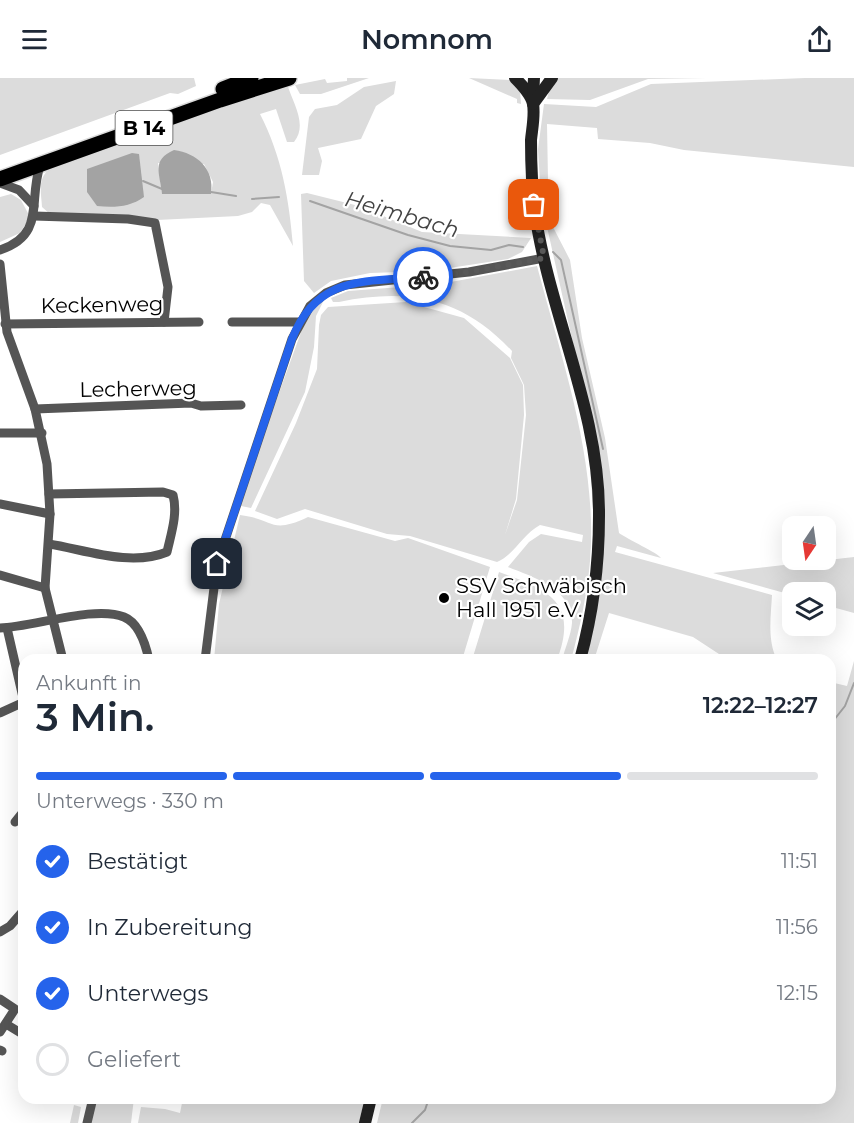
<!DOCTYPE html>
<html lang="de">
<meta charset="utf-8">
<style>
:root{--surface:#fff;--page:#f6f6f7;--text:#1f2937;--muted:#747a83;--line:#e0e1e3;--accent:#2563eb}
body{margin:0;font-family:Montserrat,sans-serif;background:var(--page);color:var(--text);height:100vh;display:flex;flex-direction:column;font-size:22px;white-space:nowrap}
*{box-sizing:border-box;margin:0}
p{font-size:20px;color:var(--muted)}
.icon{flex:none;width:33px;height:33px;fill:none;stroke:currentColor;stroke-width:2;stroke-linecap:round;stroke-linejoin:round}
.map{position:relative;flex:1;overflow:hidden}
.drawer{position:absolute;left:18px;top:576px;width:818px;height:450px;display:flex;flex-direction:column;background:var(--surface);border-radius:18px;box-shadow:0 6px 24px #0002}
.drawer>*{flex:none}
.needle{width:39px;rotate:193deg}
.tools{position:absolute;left:782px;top:438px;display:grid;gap:12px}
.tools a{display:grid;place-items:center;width:54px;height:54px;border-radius:12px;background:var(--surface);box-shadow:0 6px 24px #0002;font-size:30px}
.pin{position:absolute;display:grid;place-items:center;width:51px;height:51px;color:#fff;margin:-26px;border-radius:12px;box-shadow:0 3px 9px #0006}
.courier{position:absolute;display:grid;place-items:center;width:60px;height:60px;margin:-30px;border:4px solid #2563eb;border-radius:50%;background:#fff;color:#222;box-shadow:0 2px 8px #0007}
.summary em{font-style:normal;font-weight:600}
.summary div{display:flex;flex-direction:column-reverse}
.summary{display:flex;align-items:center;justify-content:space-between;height:102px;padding:0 18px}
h1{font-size:39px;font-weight:600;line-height:45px}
.bar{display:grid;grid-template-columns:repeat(4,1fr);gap:9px 6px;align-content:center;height:72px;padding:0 18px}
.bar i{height:8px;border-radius:4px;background:var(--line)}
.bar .selected{background:var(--accent)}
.bar p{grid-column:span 4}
ol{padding:0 18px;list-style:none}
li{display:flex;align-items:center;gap:18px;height:66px}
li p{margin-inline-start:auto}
li .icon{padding:6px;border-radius:50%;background:var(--accent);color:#fff;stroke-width:4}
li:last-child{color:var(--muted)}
li i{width:33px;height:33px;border:3px solid var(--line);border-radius:50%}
header{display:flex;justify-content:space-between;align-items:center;height:78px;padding:0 18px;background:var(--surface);font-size:27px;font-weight:600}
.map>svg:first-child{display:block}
.green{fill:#dcdcdc;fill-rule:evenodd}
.water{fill:#a3a3a3}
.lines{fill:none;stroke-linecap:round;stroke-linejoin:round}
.stream{stroke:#a3a3a3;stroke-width:2}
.primary-casing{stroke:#dbdbdb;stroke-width:18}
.minor{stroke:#555;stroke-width:9}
.secondary{stroke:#222;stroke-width:12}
.primary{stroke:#000;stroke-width:15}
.done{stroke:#595959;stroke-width:6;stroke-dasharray:0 10.8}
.route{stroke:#2563eb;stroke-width:8}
.poi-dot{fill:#000;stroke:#fff;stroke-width:2}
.labels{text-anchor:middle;stroke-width:4.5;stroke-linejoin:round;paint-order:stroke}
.shield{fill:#fff;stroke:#4c4c4c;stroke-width:1.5}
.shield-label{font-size:20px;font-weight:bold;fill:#000}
.street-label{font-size:21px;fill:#000;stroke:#fff}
.poi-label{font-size:21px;fill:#000;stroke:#fff;text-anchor:start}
.water-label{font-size:22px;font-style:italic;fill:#444;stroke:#fff}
</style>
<header><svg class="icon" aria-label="menu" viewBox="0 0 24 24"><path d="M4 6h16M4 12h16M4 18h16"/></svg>Nomnom<svg class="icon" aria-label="share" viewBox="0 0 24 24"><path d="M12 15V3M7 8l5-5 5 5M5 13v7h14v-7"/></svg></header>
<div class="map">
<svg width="854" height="1045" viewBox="0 0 854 1045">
<rect width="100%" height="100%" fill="#fff"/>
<g class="green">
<path d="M0,0H194L196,8L178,16L170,15L0,77Z"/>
<path d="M347,0H369L321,16H300L295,7L325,1L327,5L347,3Z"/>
<path d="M469,0L510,2L520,13L521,26L517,25V21Z"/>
<path d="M558,0H707L648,1L590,22L547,21L550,9Z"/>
<path d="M805,0H854V89L684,72L650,65L598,61L597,50L547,46L548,102L553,149L570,182L582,260L605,360L619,455C627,461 658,475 661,480L617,468L615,474L772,517C771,538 767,562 777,582H716L719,576L693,559L609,535L594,582H584L599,514L585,319L541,122L538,71L544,26L596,29L651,6Z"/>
<path d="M396,3L394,16L376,28L361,61L318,70L322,83L319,97H302L309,39L315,31L337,27L364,9Z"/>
<path d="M287,6C293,25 308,47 294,64H287L276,31L260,36C282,79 289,121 293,168L270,127L261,125L252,134L238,138L157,142L50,136L42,129C41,112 37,100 51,90ZM158,85L204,86L213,104L211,116H162Z"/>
<path d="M307,115L359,128L422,154L531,160L522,174L508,181L430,193L370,195L331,203L314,215L304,203L301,116Z"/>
<path d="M11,116L21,122L30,139L20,155L0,164V119Z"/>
<path d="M537,188C562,283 598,383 590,483C587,517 580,549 571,582H562C565,570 571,557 572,545C573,511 533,499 508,489L529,464L541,456L582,464L583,457L540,447C523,456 515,476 497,484L410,458L387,456L305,431L277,441L255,433L296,345L317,291L319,247L321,237L328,229L406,224L464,240L510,280L523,307L524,337L516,421L505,457L517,422L526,337L524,307L511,280L512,273C461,219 409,210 339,224H333L331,220L348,213L440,206Z"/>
<path d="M324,222L316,238L314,269L305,314L251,430L241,428L240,422L304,246L312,232Z"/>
<path d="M240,437C274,441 270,457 308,439L395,463L408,460L490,489L462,582H214L219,526Z"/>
<path d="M854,479V535L825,527V514H792V517L713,495Z"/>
<path d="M499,494C548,512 579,523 557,582H472Z"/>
<path d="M854,583V1045H377L383,1020H830V604L847,608Z"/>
<path d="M97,1020H134L131,1045H91Z"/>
<path d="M183,1020H365L359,1045H138L141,1029L165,1031L180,1035Z"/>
<path d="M74,1027L81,1029L78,1045H70Z"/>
</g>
<g class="water">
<path d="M174,72C197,75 215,91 211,116H162C160,95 151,82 174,72Z"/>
<path d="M132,75L139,76L144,119C130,129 114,130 97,128L87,114V91Z"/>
</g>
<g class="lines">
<g class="stream">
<path d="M143,103L162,111"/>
<path d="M211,114L236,118"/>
<path d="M252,121L279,119"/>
<path d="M310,123L408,157L450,168L491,172L509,167L523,169"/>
<path d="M553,174L561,182L603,371"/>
<path d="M830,647L845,628L854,605"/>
<path d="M412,1045L425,1032L429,1020"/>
</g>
<g class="primary-casing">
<g id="primary">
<path d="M223,11L251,0"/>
<path d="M0,101L220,22L289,0"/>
</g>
</g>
<g class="minor">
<path d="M0,105L19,112L34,128"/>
<path d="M34,138L128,141L155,145L168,209L164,244"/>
<path d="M0,172C46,157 28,123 40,88"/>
<path d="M0,186L7,254L35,331L47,386L50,436L45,510L63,582"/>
<path d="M232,244H300"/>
<path d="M5,246L199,244"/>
<path d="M35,331L191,325L201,328L241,327"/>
<path d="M0,355H42"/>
<path d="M49,416L163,414L173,417C178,436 171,456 167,474C131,489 86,472 49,466"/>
<path d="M0,426L50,436"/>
<path d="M0,497L45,510"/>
<path d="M0,550C33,549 95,527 124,539C139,545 146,568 149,582"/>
<path d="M7,550L24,624"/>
<path d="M205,582L217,486L292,261L310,228L326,215L345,207L469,194L544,180"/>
<path d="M0,635L24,624"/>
<path d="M15,744L23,734"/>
<path d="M0,854L10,848L24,832"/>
<path d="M0,921L15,931L0,954"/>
<path d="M6,946L24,957"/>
<path d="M0,972L2,973"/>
<path d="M87,1045L93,1020"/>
</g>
<g class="secondary">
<path d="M515,0C522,7 531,16 533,26C535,37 532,51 531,62C531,87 532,111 535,135C550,237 600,334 599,438C599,486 593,535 580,582"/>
<path d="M533,18L534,0"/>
<path d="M533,26L552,0"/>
<path d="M365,1045L371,1020"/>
</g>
<use href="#primary" class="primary"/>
</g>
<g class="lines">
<path class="done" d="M423,199L469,194L544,180L534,127"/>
<path class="route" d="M217,486L292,261C317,197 364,204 423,199"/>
</g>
<circle class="poi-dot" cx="444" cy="520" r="6"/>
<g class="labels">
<rect class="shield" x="115.5" y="33" width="57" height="34" rx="4.5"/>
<g class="shield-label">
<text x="144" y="57">B 14</text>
</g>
<g class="street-label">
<text transform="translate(102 227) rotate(-1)" y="7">Keckenweg</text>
<text transform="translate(138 311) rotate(-1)" y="7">Lecherweg</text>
</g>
<g class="poi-label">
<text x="456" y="515">SSV Schwäbisch<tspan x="456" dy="24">Hall 1951 e.V.</tspan></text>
</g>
<g class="water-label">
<text transform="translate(402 136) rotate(16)" y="8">Heimbach</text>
</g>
</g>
</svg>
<div class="tools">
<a><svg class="needle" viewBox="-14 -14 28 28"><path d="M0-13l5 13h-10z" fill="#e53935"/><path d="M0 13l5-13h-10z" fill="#747a83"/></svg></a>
<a><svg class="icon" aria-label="layers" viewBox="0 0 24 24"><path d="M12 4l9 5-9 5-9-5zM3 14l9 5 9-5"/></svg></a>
</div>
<div class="pin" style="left:534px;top:127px;background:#ea580c"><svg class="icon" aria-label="bag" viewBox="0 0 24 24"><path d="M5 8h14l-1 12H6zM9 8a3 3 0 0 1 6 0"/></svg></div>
<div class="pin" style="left:217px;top:486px;background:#1f2937"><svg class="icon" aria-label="home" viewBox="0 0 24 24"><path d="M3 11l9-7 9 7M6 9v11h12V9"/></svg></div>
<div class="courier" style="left:423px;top:199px"><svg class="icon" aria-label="bike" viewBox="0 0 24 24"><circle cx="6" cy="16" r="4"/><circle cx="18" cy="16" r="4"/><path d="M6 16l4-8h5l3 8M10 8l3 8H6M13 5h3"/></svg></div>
<section class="drawer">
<div class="summary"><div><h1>3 Min.</h1><p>Ankunft in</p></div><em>12:22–12:27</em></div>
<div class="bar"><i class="selected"></i><i class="selected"></i><i class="selected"></i><i></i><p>Unterwegs · 330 m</p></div>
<ol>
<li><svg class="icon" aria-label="check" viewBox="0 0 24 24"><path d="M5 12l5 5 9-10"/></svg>Bestätigt<p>11:51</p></li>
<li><svg class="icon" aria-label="check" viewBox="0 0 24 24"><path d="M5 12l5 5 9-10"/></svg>In Zubereitung<p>11:56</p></li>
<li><svg class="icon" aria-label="check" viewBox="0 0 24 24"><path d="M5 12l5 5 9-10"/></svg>Unterwegs<p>12:15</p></li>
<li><i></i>Geliefert</li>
</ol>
</section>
</div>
